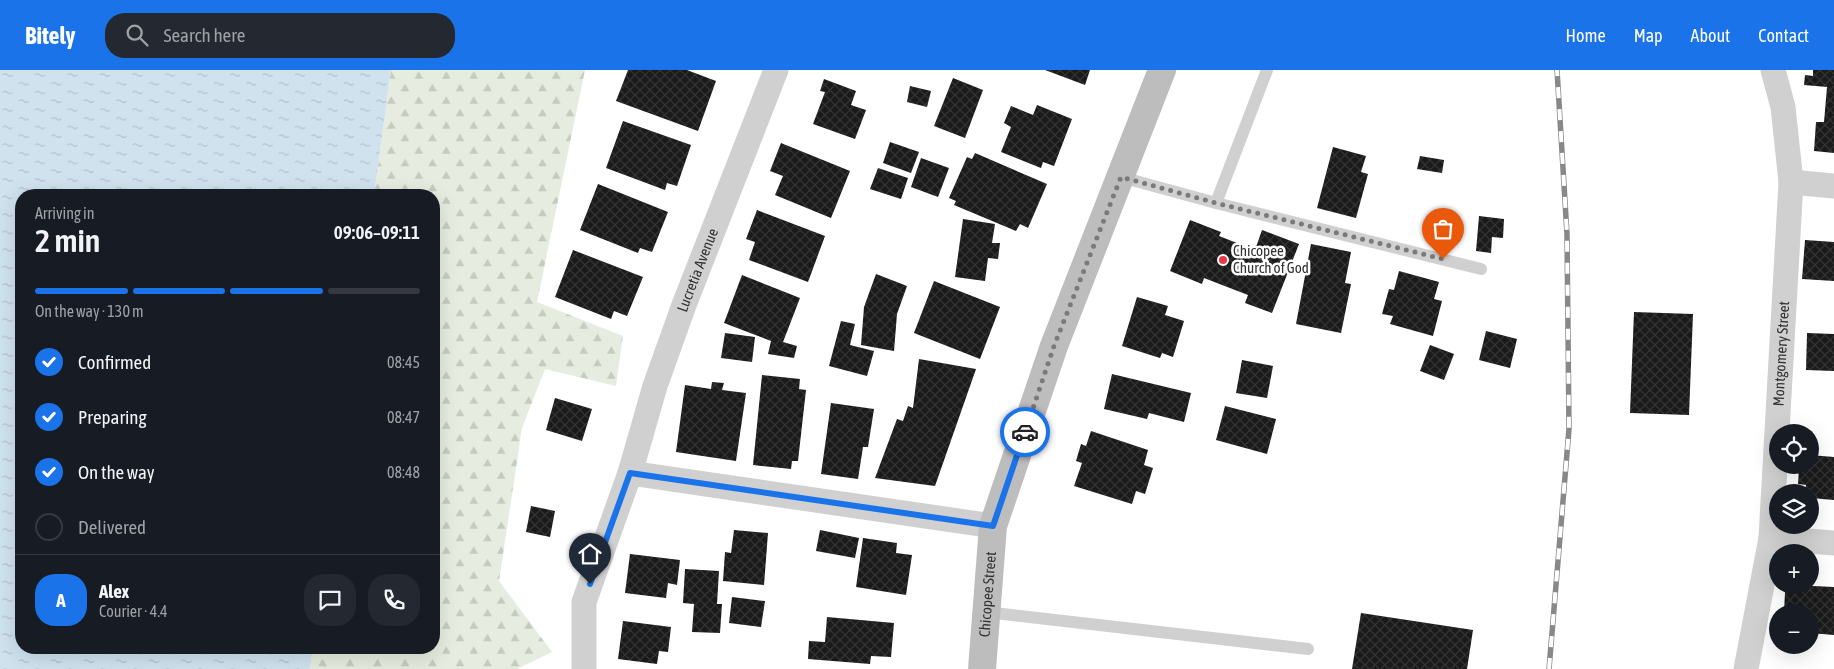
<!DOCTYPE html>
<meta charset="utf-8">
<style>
:root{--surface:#171b24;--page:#242831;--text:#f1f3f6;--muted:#9ea1a6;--line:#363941;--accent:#1a73e8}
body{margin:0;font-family:"Asap Condensed",sans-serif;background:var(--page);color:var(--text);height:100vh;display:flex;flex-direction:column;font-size:19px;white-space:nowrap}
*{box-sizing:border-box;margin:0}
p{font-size:16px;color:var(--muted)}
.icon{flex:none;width:28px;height:28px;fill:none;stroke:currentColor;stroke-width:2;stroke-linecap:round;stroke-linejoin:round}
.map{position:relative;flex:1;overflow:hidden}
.sheet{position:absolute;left:15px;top:119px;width:425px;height:465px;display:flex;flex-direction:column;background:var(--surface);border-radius:20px;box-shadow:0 5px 20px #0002}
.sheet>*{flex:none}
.fabs{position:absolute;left:1769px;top:354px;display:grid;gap:10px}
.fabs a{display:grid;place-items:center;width:50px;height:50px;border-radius:50%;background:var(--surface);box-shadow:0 5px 20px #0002;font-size:25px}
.pin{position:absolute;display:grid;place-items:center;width:42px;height:42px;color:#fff;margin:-51px -21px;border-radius:50% 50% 50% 0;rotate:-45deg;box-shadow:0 0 5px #0007}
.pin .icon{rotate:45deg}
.courier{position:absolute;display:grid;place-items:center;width:50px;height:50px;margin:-25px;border:4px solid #1a73e8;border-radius:50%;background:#fff;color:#222;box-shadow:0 1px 6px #0007}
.summary em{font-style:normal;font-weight:600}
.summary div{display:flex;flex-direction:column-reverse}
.summary{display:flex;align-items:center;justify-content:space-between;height:85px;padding:0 20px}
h1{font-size:32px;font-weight:600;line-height:38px}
.bar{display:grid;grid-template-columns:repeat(4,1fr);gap:8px 5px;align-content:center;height:60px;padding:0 20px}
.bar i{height:6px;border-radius:4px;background:var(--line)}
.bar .on{background:var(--accent)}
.bar p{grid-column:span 4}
.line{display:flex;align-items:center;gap:12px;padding:0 20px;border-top:1px solid var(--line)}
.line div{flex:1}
.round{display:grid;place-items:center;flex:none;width:52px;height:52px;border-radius:20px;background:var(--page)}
ol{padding:0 20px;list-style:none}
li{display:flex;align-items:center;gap:15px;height:55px}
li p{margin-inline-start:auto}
li .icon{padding:5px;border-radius:50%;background:var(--accent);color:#fff;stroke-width:4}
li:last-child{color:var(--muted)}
li i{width:28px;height:28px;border:2px solid var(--line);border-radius:50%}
header{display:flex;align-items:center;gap:30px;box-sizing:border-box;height:70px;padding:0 25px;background:var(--accent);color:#fff}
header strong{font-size:24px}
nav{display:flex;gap:28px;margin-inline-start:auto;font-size:18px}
.search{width:350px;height:45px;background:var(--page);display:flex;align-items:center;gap:12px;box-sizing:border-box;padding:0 18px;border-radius:20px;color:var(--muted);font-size:19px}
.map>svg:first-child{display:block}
.forest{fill:url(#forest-firs)}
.water{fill:url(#water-ripples)}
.building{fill:url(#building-cross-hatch)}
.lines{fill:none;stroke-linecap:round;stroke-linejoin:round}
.service{stroke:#d0d0d0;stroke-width:12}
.minor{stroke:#d0d0d0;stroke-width:25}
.secondary{stroke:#bdbdbd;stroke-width:28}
.rail-casing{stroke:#888;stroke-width:5.5}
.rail{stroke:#fff;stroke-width:4;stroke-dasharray:11;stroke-linecap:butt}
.done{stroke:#7a7a7a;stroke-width:5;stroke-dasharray:0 9}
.route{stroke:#1a73e8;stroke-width:6}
.poi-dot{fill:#e63946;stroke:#fff;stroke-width:2}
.labels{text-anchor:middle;stroke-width:5;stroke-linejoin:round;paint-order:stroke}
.poi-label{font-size:15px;fill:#333;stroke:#fff;text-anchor:start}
.street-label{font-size:15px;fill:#333;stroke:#fff}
</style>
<header>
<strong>Bitely</strong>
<div class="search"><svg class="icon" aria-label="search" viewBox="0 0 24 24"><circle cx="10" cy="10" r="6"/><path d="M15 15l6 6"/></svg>Search here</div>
<nav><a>Home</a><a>Map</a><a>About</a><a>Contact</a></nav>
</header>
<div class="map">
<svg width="1834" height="599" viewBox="0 0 1834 599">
<defs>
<pattern id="forest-firs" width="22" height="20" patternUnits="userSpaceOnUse" patternTransform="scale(1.25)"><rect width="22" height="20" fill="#e6ecdf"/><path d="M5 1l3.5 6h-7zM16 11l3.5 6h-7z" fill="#c6cbc0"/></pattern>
<pattern id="water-ripples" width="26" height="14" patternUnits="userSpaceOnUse" patternTransform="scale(1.25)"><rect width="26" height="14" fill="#cfe2ee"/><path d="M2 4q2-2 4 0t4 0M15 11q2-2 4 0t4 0" fill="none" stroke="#b2c2cd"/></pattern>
<pattern id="building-cross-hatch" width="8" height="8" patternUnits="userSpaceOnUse" patternTransform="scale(1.25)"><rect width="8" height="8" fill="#1a1a1a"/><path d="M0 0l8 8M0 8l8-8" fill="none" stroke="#333"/></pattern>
</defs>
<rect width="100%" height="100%" fill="#fff"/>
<path class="forest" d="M391,0H585L537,232L623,266L616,316L545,299L522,358L499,511L552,582L517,599H310L313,578H434V125H374Z"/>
<path class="water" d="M0,0H391L374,125H21V578H313L310,599H0Z"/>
<g class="building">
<path d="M628,0H687L716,11L698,61L616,31Z"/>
<path d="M1045,0H1090L1085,15Z"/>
<path d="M1813,0H1834V83L1814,81L1816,52H1824L1827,17L1804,15L1805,5L1813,6Z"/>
<path d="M953,8L983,20L965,68L934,56Z"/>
<path d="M824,9L856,21L851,35L866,40L855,69L813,54L825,22L820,21Z"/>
<path d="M910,16L931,21L927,37L907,32Z"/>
<path d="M1037,35L1072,49L1054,96L1043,92L1041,98L1001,82L1011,57L1004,53L1011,36L1033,45Z"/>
<path d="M623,51L691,75L677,116L667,113L665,120L606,98Z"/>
<path d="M890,72L919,82L911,103L883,93Z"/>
<path d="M781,73L850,101L831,148L775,125L783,106L770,101Z"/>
<path d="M1333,77L1366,86L1361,102L1368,104L1356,148L1317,138Z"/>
<path d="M975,83L1047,114L1028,158L1020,154L1016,161L954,135L956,131L949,128L967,87L972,89Z"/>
<path d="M1420,86L1444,90L1442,103L1417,99Z"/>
<path d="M921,88L949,98L938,127L911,117Z"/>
<path d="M878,98L908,108L901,129L870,119Z"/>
<path d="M598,114L668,142L652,182L640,178L638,183L580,160Z"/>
<path d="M757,140L825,166L808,212L749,190L755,172L746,169Z"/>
<path d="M1479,146L1504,149L1503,168L1492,167L1491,183L1476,181Z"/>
<path d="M963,149L995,154L992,173H1000L998,189L988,188L985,211L955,207Z"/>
<path d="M1190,150L1221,162L1219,166L1255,180L1262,160L1299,174L1272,243L1245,233L1248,225L1204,208L1202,214L1170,201Z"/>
<path d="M1805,170L1834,172V211L1802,209Z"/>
<path d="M1311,174L1351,182L1345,213L1351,214L1341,263L1296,254Z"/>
<path d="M573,180L643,207L627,246L614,241L611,249L555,227Z"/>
<path d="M1399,201L1439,212L1434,229L1442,231L1433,266L1390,254L1393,246L1382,244L1389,219L1394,220Z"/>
<path d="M876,204L907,216L897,244L894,281L861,275L864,237Z"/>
<path d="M742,205L800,228L783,272L797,276L794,288L768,284L771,271L724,253Z"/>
<path d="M934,211L1000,237L980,289L914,263Z"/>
<path d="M1137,227L1168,236L1165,245L1184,251L1173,287L1162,283L1160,288L1122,276Z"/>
<path d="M1634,242L1693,244L1689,345L1630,343Z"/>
<path d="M841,251L855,254L850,275L874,281L867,306L829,296Z"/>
<path d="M1486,261L1517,269L1510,298L1479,290Z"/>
<path d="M725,263L755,267L752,292L721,288Z"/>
<path d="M1807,263L1834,264V301L1806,300Z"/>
<path d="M1430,275L1454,284L1444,310L1420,301Z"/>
<path d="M919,289L976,299L935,416L875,408L897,349L903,351L908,336L913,338Z"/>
<path d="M1242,290L1273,296L1267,328L1236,323Z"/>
<path d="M1112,304L1191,323L1184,352L1149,343L1147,349L1104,339Z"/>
<path d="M762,305L800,309L799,319L806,320L798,391H792L791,399L753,395Z"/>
<path d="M712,312L724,313L722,320L746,323L736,391L676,382L685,315L711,319Z"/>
<path d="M555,328L592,339L582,371L546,360Z"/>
<path d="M831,333L874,339L868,377H863L858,409L821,404Z"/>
<path d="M1225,336L1276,349L1267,384L1216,370Z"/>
<path d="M1091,361L1148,380L1144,395L1153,398L1145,424L1136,421L1132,434L1074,416L1082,393L1076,391L1081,374L1086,376Z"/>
<path d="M1810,385L1834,387V430L1810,428V422H1805L1806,415L1798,414L1799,398H1805V395H1810Z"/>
<path d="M531,436L555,441L550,467L526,462Z"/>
<path d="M734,460L768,463L764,515L723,511L725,482L731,483Z"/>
<path d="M820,460L859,468L855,488L816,481Z"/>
<path d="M863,468L897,473L896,483L912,485L906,525L856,517Z"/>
<path d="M630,484L680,490L677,515L668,513L666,528L625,523Z"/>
<path d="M685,499L719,501L717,534H722L720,563L692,562L694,534L683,533Z"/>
<path d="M1792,515L1834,517V565L1810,563V542H1784L1785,522H1792Z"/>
<path d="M732,527L765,531L761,557L729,553Z"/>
<path d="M1361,543L1473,560L1467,599H1352Z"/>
<path d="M827,547L894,553L891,587L871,586L870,594L808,589L809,571L825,572Z"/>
<path d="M623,551L671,557L668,582L659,581L657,594L618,589Z"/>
</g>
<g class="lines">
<g class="service">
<path d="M1121,107L1216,133L1481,199"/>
<path d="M1216,133L1267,0"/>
<path d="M986,542L1308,579"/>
</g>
<g class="minor">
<path d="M1791,112L1834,116"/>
<path id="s1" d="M630,403L655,316L684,235L776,0"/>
<path d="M1771,468L1834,473"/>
<path d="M584,599V532L630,403L993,456"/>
<path id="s2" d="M1746,599L1771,468L1791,112L1783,37L1773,0"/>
</g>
<path class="secondary" id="s3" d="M982,599L993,456L1054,276L1162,0"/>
<g class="rail-casing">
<path id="rail" d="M1549,599L1569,359L1567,164L1557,0"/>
</g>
<use href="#rail" class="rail"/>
</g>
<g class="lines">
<path class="done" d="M1025,362L1054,276L1121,107L1216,133L1443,189"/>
<path class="route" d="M590,514L630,403L993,456L1025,362"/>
</g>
<circle class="poi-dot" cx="1223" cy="190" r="5"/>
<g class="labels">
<g class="poi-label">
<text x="1233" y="186">Chicopee<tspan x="1233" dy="17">Church of God</tspan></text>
</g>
<g class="street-label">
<text dy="5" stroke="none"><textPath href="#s1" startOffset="214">Lucretia Avenue</textPath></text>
<text dy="5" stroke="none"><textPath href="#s2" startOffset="318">Montgomery Street</textPath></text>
<text dy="5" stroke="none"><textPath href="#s3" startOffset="75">Chicopee Street</textPath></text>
</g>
</g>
</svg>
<div class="fabs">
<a><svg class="icon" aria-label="locate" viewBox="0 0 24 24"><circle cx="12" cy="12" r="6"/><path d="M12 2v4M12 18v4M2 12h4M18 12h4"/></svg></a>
<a><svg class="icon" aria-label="layers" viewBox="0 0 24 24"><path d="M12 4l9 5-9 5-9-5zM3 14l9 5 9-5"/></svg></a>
<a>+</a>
<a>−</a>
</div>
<div class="pin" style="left:1443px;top:189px;background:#ea580c"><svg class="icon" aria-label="bag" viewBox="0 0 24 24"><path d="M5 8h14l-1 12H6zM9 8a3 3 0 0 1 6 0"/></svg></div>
<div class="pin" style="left:590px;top:514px;background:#1f2937"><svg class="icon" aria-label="home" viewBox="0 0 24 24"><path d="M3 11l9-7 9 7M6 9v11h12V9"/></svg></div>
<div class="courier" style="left:1025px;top:362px"><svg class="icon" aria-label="car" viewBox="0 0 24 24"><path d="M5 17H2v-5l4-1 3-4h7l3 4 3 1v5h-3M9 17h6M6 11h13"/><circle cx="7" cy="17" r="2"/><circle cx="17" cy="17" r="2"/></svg></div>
<section class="sheet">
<div class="summary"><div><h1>2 min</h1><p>Arriving in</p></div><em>09:06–09:11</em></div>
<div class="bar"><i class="on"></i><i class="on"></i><i class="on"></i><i></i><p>On the way · 130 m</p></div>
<ol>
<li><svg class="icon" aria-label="check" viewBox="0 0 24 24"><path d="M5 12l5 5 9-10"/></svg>Confirmed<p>08:45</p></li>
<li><svg class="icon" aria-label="check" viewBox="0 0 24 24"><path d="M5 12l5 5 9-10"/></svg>Preparing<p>08:47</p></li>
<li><svg class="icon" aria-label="check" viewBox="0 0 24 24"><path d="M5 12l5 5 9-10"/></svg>On the way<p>08:48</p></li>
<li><i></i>Delivered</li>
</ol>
<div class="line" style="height:90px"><b class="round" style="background:var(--accent);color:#fff">A</b><div><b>Alex</b><p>Courier · 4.4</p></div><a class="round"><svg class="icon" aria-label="chat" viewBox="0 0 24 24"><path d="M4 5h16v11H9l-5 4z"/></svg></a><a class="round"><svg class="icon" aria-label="phone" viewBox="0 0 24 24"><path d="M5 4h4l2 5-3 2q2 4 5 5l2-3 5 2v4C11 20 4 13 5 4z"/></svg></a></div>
</section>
</div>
